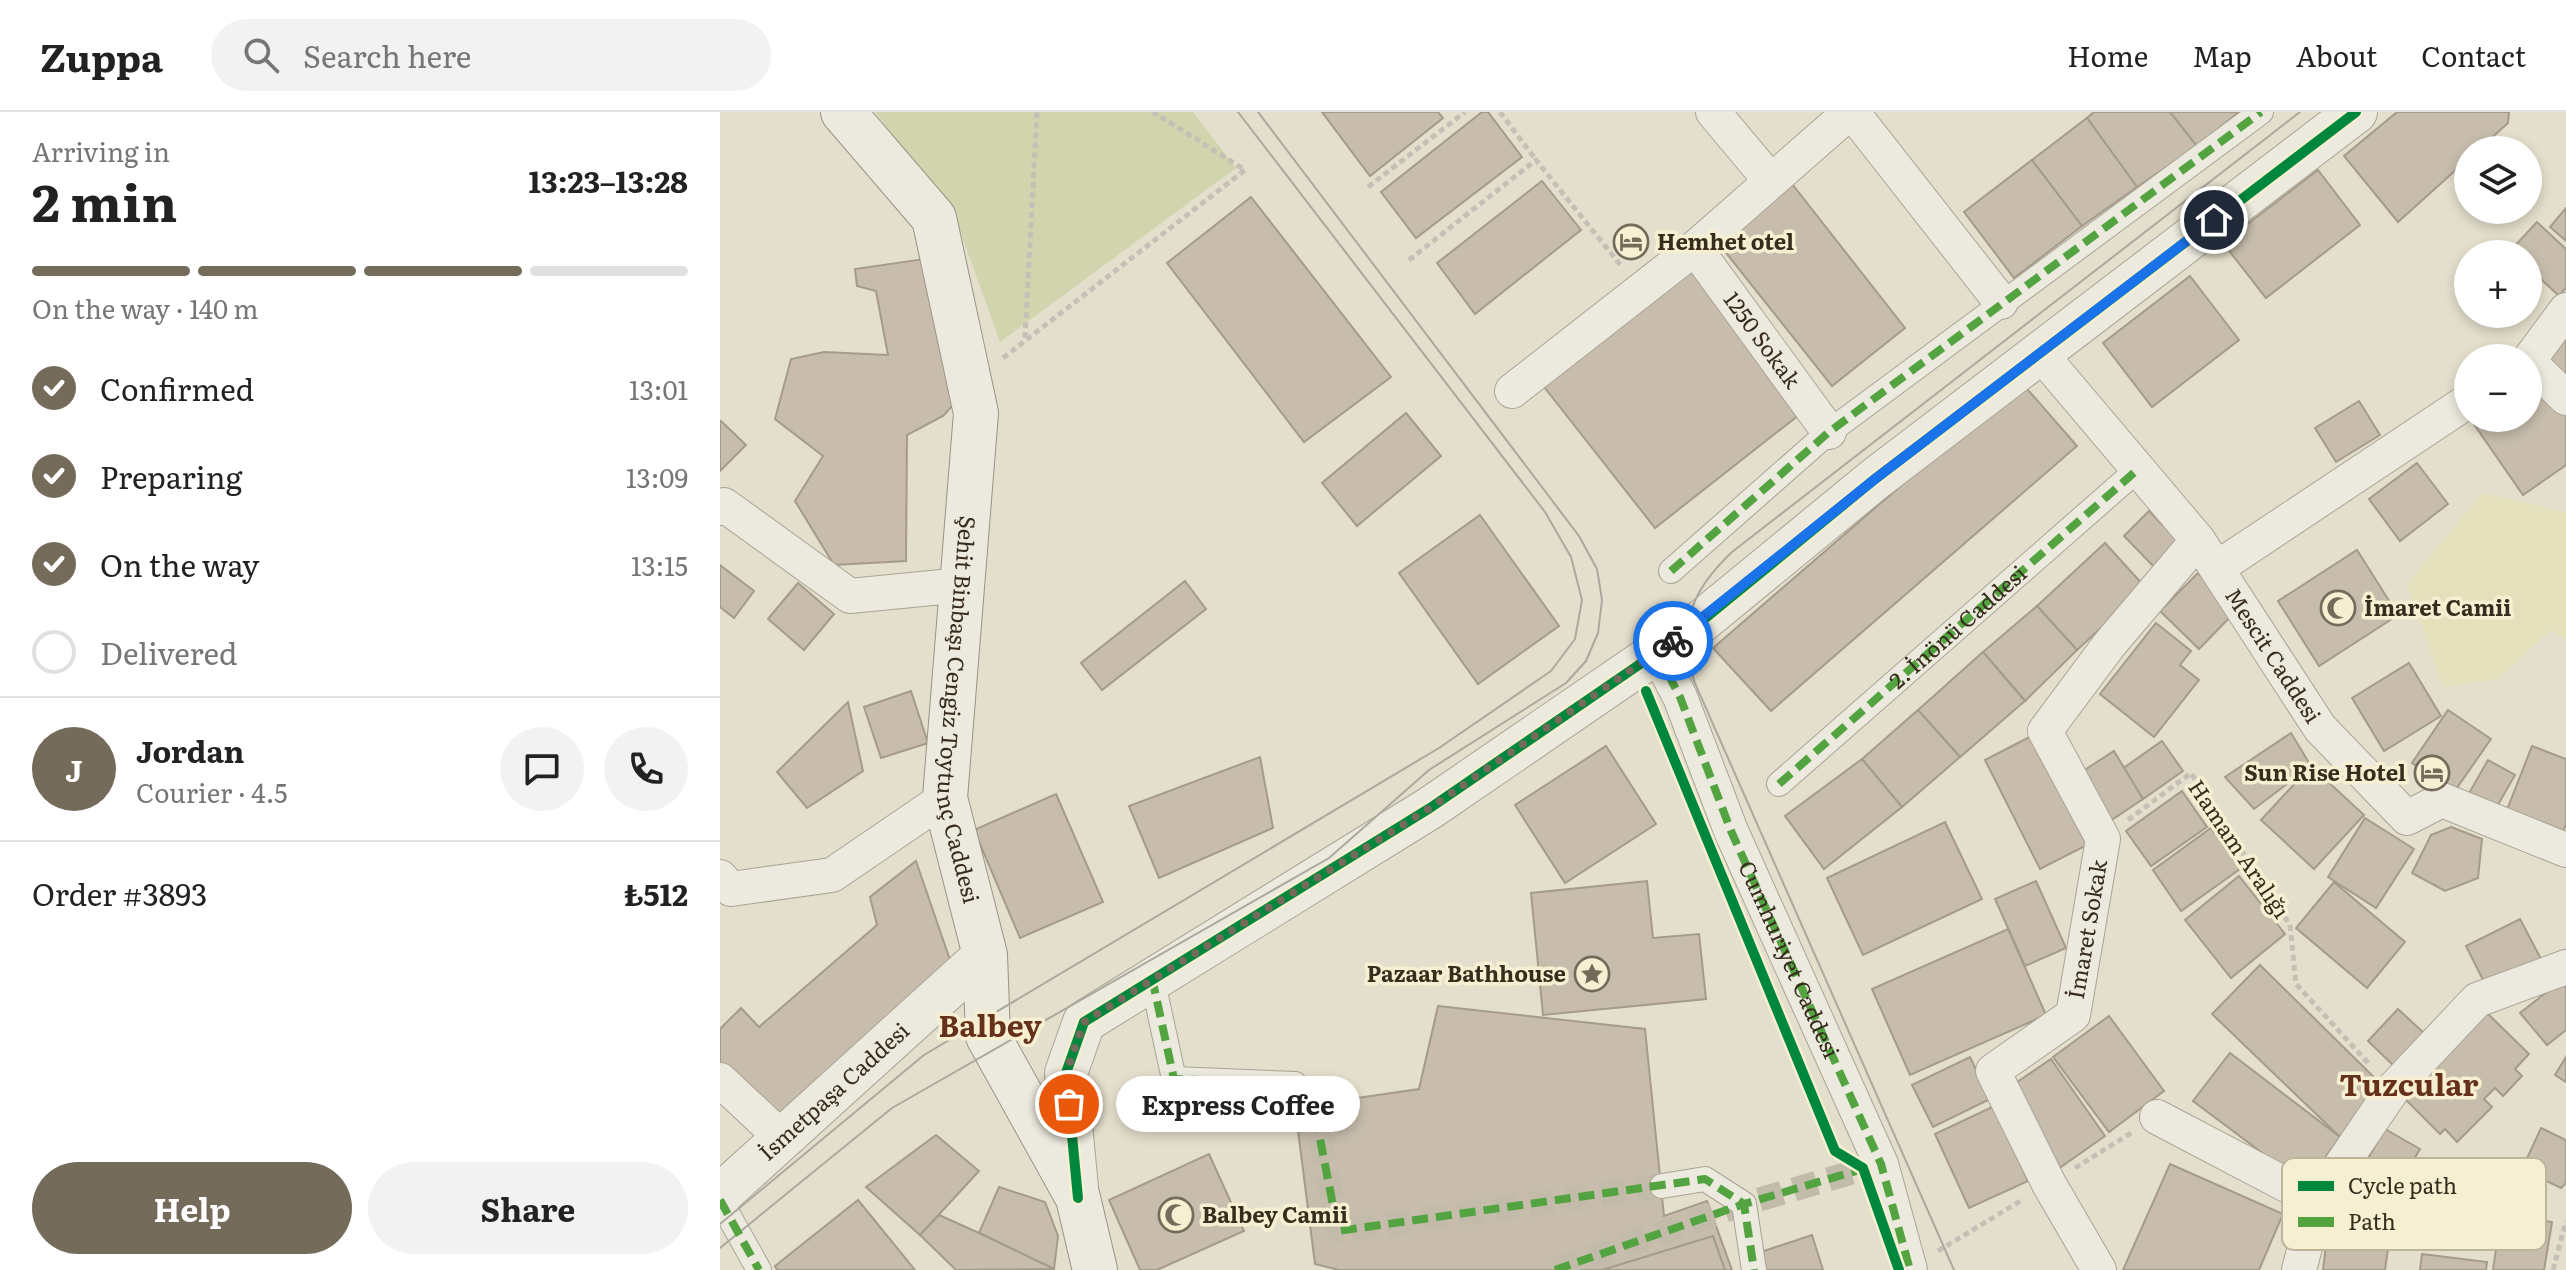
<!DOCTYPE html>
<meta charset="utf-8">
<style>
:root{--surface:#fff;--page:#f2f2f2;--text:#222;--muted:#767676;--line:#e0e0e0;--accent:#746b5a}
body{margin:0;font-family:Literata,serif;background:var(--page);color:var(--text);height:100vh;display:flex;flex-direction:column;font-size:30px;white-space:nowrap}
*{box-sizing:border-box;margin:0}
p{font-size:26px;color:var(--muted)}
.icon{flex:none;width:44px;height:44px;fill:none;stroke:currentColor;stroke-width:2;stroke-linecap:round;stroke-linejoin:round}
.map{position:relative;flex:1;overflow:hidden}
.sheet{display:flex;flex-direction:column;background:var(--surface);width:720px}
.sheet>*{flex:none}
.controls{position:absolute;left:1734px;top:24px;display:grid;gap:16px}
.controls a{display:grid;place-items:center;width:88px;height:88px;border-radius:50%;background:var(--surface);box-shadow:0 4px 12px #0003;font-size:40px}
.pin{position:absolute;display:grid;place-items:center;width:68px;height:68px;color:#fff;margin:-34px;border:4px solid #fff;border-radius:50%;box-shadow:0 2px 8px #0007}
.courier{position:absolute;display:grid;place-items:center;width:80px;height:80px;margin:-40px;border:6px solid #1a73e8;border-radius:50%;background:#fff;color:#222;box-shadow:0 2px 10px #0007}
.bubble{position:absolute;height:56px;border-radius:28px;background:var(--surface);box-shadow:0 4px 12px #0003;font-size:26px;font-weight:700;line-height:56px;text-align:center}
.headline em{font-style:normal;font-weight:700}
.headline div{display:flex;flex-direction:column-reverse}
.headline{display:flex;align-items:center;justify-content:space-between;height:136px;padding:0 32px}
h1{font-size:52px;font-weight:700;line-height:60px}
.bar{display:grid;grid-template-columns:repeat(4,1fr);gap:12px 8px;align-content:center;height:96px;padding:0 32px}
.bar i{height:10px;border-radius:6px;background:var(--line)}
.bar .active{background:var(--accent)}
.bar p{grid-column:span 4}
.line{display:flex;align-items:center;gap:20px;padding:0 32px;border-top:2px solid var(--line)}
.line div{flex:1}
.round{display:grid;place-items:center;flex:none;width:84px;height:84px;border-radius:42px;background:var(--page)}
ol{padding:0 32px;list-style:none}
li{display:flex;align-items:center;gap:24px;height:88px}
li p{margin-inline-start:auto}
li .icon{padding:8px;border-radius:50%;background:var(--accent);color:#fff;stroke-width:4}
li:last-child{color:var(--muted)}
li i{width:44px;height:44px;border:4px solid var(--line);border-radius:50%}
.button{display:flex;gap:16px;margin-top:auto;padding:16px 32px}
.button a{flex:1;height:92px;border-radius:48px;background:var(--accent);color:#fff;font-size:32px;font-weight:700;line-height:92px;text-align:center}
.button a+a{background:var(--page);color:var(--text)}
header{display:flex;align-items:center;gap:48px;box-sizing:border-box;height:112px;padding:0 40px;background:var(--surface);border-bottom:2px solid var(--line)}
header strong{font-size:38px}
nav{display:flex;gap:44px;margin-inline-start:auto;font-size:28px}
.search{width:560px;height:72px;background:var(--page);display:flex;align-items:center;gap:20px;box-sizing:border-box;padding:0 28px;border-radius:44px;color:var(--muted);font-size:30px}
main{display:flex;flex:1;min-height:0}
.map>svg:first-child{display:block}
.farmland{fill:#e5e0bc}
.green{fill:#d1d5ae}
.building{fill:#c8bdad;stroke:#a59b8b;stroke-width:2}
.lines{fill:none;stroke-linecap:round;stroke-linejoin:round}
.pedestrian-tunnel{stroke:#c2bba9;stroke-width:24;stroke-dasharray:24 12;stroke-linecap:butt}
.pedestrian-casing{stroke:#a9a495;stroke-width:26}
.minor-casing{stroke:#a9a495;stroke-width:36}
.tertiary-casing{stroke:#a9a495;stroke-width:44}
.secondary-casing{stroke:#999385;stroke-width:46}
.path{stroke:#c5c0b5;stroke-width:5;stroke-dasharray:6 4;stroke-linecap:butt}
.pedestrian{stroke:#ece9de;stroke-width:24}
.minor{stroke:#ece9de;stroke-width:34}
.tertiary{stroke:#ece9de;stroke-width:42}
.secondary{stroke:#ece9de;stroke-width:44}
.tram{stroke:#aba89e;stroke-width:2}
.quiet{stroke:#53a441;stroke-width:8;stroke-dasharray:16 8;stroke-linecap:butt}
.cycleway-casing{stroke:#f6efd1;stroke-width:15}
.cycleway{stroke:#00873e;stroke-width:10}
.done{stroke:#746b5a;stroke-width:8;stroke-dasharray:0 14.4}
.route{stroke:#1a73e8;stroke-width:10}
.labels{text-anchor:middle;stroke-width:7;stroke-linejoin:round;paint-order:stroke}
.poi-label{font-size:22px;font-weight:bold;fill:#382d1d;stroke:#f6efd1;text-anchor:start}
.street-label{font-size:22px;fill:#382d1d;stroke:#f6efd1}
.district-label{font-size:30px;font-weight:bold;fill:#66311b;stroke:#f6efd1}
.key{fill:#f6efd1;stroke:#bdb59b;stroke-width:2}
.key-label{font-size:22px;fill:#382d1d}
</style>
<header>
<strong>Zuppa</strong>
<div class="search"><svg class="icon" aria-label="search" viewBox="0 0 24 24"><circle cx="10" cy="10" r="6"/><path d="M15 15l6 6"/></svg>Search here</div>
<nav><a>Home</a><a>Map</a><a>About</a><a>Contact</a></nav>
</header>
<main>
<section class="sheet">
<div class="headline"><div><h1>2 min</h1><p>Arriving in</p></div><em>13:23–13:28</em></div>
<div class="bar"><i class="active"></i><i class="active"></i><i class="active"></i><i></i><p>On the way · 140 m</p></div>
<ol>
<li><svg class="icon" aria-label="check" viewBox="0 0 24 24"><path d="M5 12l5 5 9-10"/></svg>Confirmed<p>13:01</p></li>
<li><svg class="icon" aria-label="check" viewBox="0 0 24 24"><path d="M5 12l5 5 9-10"/></svg>Preparing<p>13:09</p></li>
<li><svg class="icon" aria-label="check" viewBox="0 0 24 24"><path d="M5 12l5 5 9-10"/></svg>On the way<p>13:15</p></li>
<li><i></i>Delivered</li>
</ol>
<div class="line" style="height:144px"><b class="round" style="background:var(--accent);color:#fff">J</b><div><b>Jordan</b><p>Courier · 4.5</p></div><a class="round"><svg class="icon" aria-label="chat" viewBox="0 0 24 24"><path d="M4 5h16v11H9l-5 4z"/></svg></a><a class="round"><svg class="icon" aria-label="phone" viewBox="0 0 24 24"><path d="M5 4h4l2 5-3 2q2 4 5 5l2-3 5 2v4C11 20 4 13 5 4z"/></svg></a></div>
<div class="line" style="height:104px"><div>Order #3893</div><b>₺512</b></div>
<div class="button"><a>Help</a><a>Share</a></div>
</section>
<div class="map">
<svg width="1846" height="1158" viewBox="0 0 1846 1158">
<rect width="100%" height="100%" fill="#e4dfcc"/>
<path class="farmland" d="M1762,381L1846,400V529L1830,518L1779,567L1723,575L1687,472Z"/>
<path class="green" d="M155,0H473L516,56L280,230L235,105Z"/>
<g class="building">
<path d="M602,0H718L723,6L650,64Z"/>
<path d="M762,0H768L802,45L696,126L661,80Z"/>
<path d="M1374,0H1450L1477,34L1417,75L1367,6Z"/>
<path d="M1450,0H1519L1477,34Z"/>
<path d="M1677,0H1789L1788,11L1758,38H1748V47L1678,110L1624,44Z"/>
<path d="M1367,6L1417,75L1362,114L1312,48Z"/>
<path d="M1312,48L1362,114L1294,166L1244,100Z"/>
<path d="M1598,58L1640,113L1546,186L1503,131Z"/>
<path d="M1069,68L1185,216L1112,274L995,127Z"/>
<path d="M822,69L861,118L755,202L717,151Z"/>
<path d="M531,85L671,265L584,330L447,151Z"/>
<path d="M1846,96V129L1830,115Z"/>
<path d="M1817,110L1846,137V176L1839,184L1808,155V142L1790,139Z"/>
<path d="M204,147L235,291L223,304L187,323L186,449L114,453L75,389L103,344L55,307L71,247L104,240L168,243L156,179L137,174L135,157Z"/>
<path d="M974,149L1084,299L935,416L821,271Z"/>
<path d="M1470,164L1519,228L1432,295L1383,231Z"/>
<path d="M1846,223V272L1821,247Z"/>
<path d="M1808,268L1846,301V353L1803,383L1751,308L1808,306Z"/>
<path d="M1301,270L1357,334L1051,599L993,536Z"/>
<path d="M1639,289L1660,323L1616,350L1595,316Z"/>
<path d="M686,301L721,344L637,414L602,371Z"/>
<path d="M1,309L26,333L0,359V309Z"/>
<path d="M1697,351L1728,392L1680,429L1649,387Z"/>
<path d="M1429,399L1462,432L1437,458L1404,424Z"/>
<path d="M760,403L839,514L758,572L679,461Z"/>
<path d="M1385,431L1425,475L1357,538L1317,494Z"/>
<path d="M1637,438L1678,503L1599,554L1558,489Z"/>
<path d="M0,453L34,479L14,506L0,495Z"/>
<path d="M1478,461L1516,499L1479,537L1440,499Z"/>
<path d="M465,469L486,497L382,578L361,551Z"/>
<path d="M78,471L114,502L84,538L48,507Z"/>
<path d="M1317,494L1357,538L1305,589L1263,540Z"/>
<path d="M1436,511L1471,539L1460,553L1479,568L1434,625L1380,582Z"/>
<path d="M1263,540L1305,589L1240,645L1198,598Z"/>
<path d="M1689,551L1721,604L1664,639L1632,586Z"/>
<path d="M191,579L208,631L161,646L144,595Z"/>
<path d="M128,590L143,659L87,696L57,660Z"/>
<path d="M1198,598L1240,645L1182,695L1142,647Z"/>
<path d="M1728,598L1771,627L1734,680L1692,651Z"/>
<path d="M1571,621L1591,654L1534,697L1505,665Z"/>
<path d="M1315,622L1371,731L1320,757L1265,648Z"/>
<path d="M1442,629L1463,659L1423,687L1402,657Z"/>
<path d="M886,634L936,712L845,771L795,693Z"/>
<path d="M1812,634L1846,647V712L1843,720L1787,698Z"/>
<path d="M1394,639L1423,687L1390,709L1360,661Z"/>
<path d="M540,645L553,716L439,766L409,694Z"/>
<path d="M1142,647L1182,695L1104,757L1065,704Z"/>
<path d="M1768,648L1795,663L1775,698L1748,683Z"/>
<path d="M1591,654L1644,703L1594,757L1541,708Z"/>
<path d="M1462,679L1487,715L1431,754L1406,719Z"/>
<path d="M336,682L383,790L300,826L254,718Z"/>
<path d="M1645,706L1694,737L1656,796L1608,765Z"/>
<path d="M1225,710L1262,787L1143,843L1107,766Z"/>
<path d="M1731,715L1762,727L1758,766L1725,779L1692,761L1711,723Z"/>
<path d="M1491,716L1520,757L1461,799L1433,758Z"/>
<path d="M196,749L231,851L53,1008L0,964V917L21,896L39,915L157,813L150,785Z"/>
<path d="M1519,764L1565,822L1511,866L1465,808Z"/>
<path d="M927,769L933,826L979,822L986,887L823,903L811,781Z"/>
<path d="M1316,769L1346,836L1305,854L1275,787Z"/>
<path d="M1614,770L1685,830L1647,876L1576,816Z"/>
<path d="M1800,807L1821,847L1766,874L1746,834Z"/>
<path d="M1288,817L1326,903L1190,963L1152,877Z"/>
<path d="M1540,853L1664,975L1620,1025L1492,902Z"/>
<path d="M1842,868L1846,873V918L1827,933L1800,901Z"/>
<path d="M718,894L925,917L944,1104L987,1089L1012,1158H619L595,1152L575,995L699,977Z"/>
<path d="M1678,897L1706,923L1675,955L1648,929Z"/>
<path d="M1764,898L1809,942L1795,957L1802,964L1783,984L1775,976L1764,987L1772,995L1737,1030L1725,1017L1720,1022L1681,983Z"/>
<path d="M1389,904L1444,979L1389,1020L1333,945Z"/>
<path d="M1510,941L1620,1025L1585,1073L1473,989Z"/>
<path d="M1250,945L1270,987L1213,1015L1192,973Z"/>
<path d="M1846,945V970L1835,963Z"/>
<path d="M1331,947L1385,1024L1338,1057L1284,979Z"/>
<path d="M1274,994L1308,1069L1249,1096L1215,1022Z"/>
<path d="M1821,1016L1846,1028V1071L1841,1076L1802,1057Z"/>
<path d="M1665,1017L1700,1037L1662,1101L1628,1081Z"/>
<path d="M216,1023L259,1059L200,1123L146,1075Z"/>
<path d="M489,1042L524,1119L437,1158H420L389,1088Z"/>
<path d="M1450,1052L1563,1102L1539,1158H1403Z"/>
<path d="M279,1075L325,1090L338,1124L334,1157L259,1121Z"/>
<path d="M138,1088L195,1158H57L55,1154Z"/>
<path d="M1781,1102L1832,1110L1824,1158H1773Z"/>
<path d="M219,1103L259,1121L334,1157L236,1158L200,1123Z"/>
<path d="M1608,1116L1670,1123L1665,1158H1603Z"/>
<path d="M1092,1123L1103,1158H1036L1032,1143Z"/>
<path d="M993,1124L1005,1158H882Z"/>
<path d="M1702,1142L1767,1150L1766,1158H1700Z"/>
</g>
<g class="lines">
<g class="pedestrian-tunnel">
<path d="M593,991L618,1119L942,1074"/>
<path d="M835,1158L1024,1092L1161,1052"/>
</g>
<g class="pedestrian-casing">
<g id="pedestrian">
<path d="M951,459L1109,320L1541,0"/>
<path id="s1" d="M1059,672L1416,359"/>
<path d="M432,866L454,967L575,972L593,991"/>
<path d="M942,1074L985,1067L1024,1092L1034,1158"/>
<path d="M0,1088L39,1158"/>
</g>
</g>
<g class="minor-casing">
<g id="minor">
<path d="M993,0L1050,68"/>
<path d="M1132,0L1281,190"/>
<path id="s2" d="M975,136L1109,320"/>
<path id="s3" d="M1319,240L1478,428L1600,616L1687,706L1722,688L1846,738"/>
<path d="M1809,248L1846,198"/>
<path d="M1808,249L1846,286"/>
<path d="M792,279L975,136L1130,0"/>
<path d="M0,396L4,393L130,484L242,473"/>
<path d="M1497,456L1748,289"/>
<path id="s4" d="M937,541L960,585L1011,719L1161,1052L1190,1158"/>
<path d="M0,765L11,777L112,763L225,686"/>
<path d="M0,968L64,1028"/>
<path d="M1437,1005L1597,1089"/>
<path id="s5" d="M1379,1158L1329,1072L1273,959L1353,903L1383,727L1325,619L1389,533L1478,428"/>
<path d="M1579,1158L1597,1089L1673,977L1757,888L1846,855"/>
</g>
</g>
<g class="tertiary-casing">
<g id="tertiary">
<path id="s6" d="M0,1083L265,843"/>
<path d="M358,1086L346,961L364,910L710,696L977,513L1155,367L1636,0"/>
</g>
</g>
<g class="secondary-casing">
<g id="secondary">
<path id="s7" d="M123,0L214,106L256,301L225,686L265,843L268,924L358,1086L375,1158"/>
</g>
</g>
<g class="path">
<path d="M780,0L816,48"/>
<path d="M648,75L745,0"/>
<path d="M689,148L816,48L902,155"/>
<path d="M305,226L317,0"/>
<path d="M283,246L525,58L433,0"/>
<path d="M1408,708L1471,661L1570,813L1576,872L1650,953"/>
<path d="M1355,1056L1411,1021"/>
<path d="M1218,1139L1302,1088"/>
<path d="M1833,1158L1846,1109"/>
</g>
<use href="#pedestrian" class="pedestrian"/>
<use href="#minor" class="minor"/>
<use href="#tertiary" class="tertiary"/>
<use href="#secondary" class="secondary"/>
<g class="tram">
<path d="M0,1112L204,943L719,636L831,559L855,527L862,488L851,445L825,400L518,0"/>
<path d="M0,1136L172,996L609,746L709,658L846,571L866,549L878,521L882,488L877,457L859,424L538,0"/>
<path d="M1234,1158L974,569C959,511 970,480 1012,440L1580,0"/>
</g>
<g class="quiet">
<path d="M951,459L1109,320L1541,0"/>
<path d="M937,541L960,585L1011,719L1161,1052L1190,1158"/>
<path d="M1059,672L1416,359"/>
<path d="M432,866L454,967L575,972L593,991L618,1119L985,1067L1024,1092L1034,1158"/>
<path d="M0,1088L39,1158"/>
<path d="M835,1158L1024,1092L1146,1056"/>
</g>
<g class="cycleway-casing">
<g id="cycleway">
<path d="M926,579L1115,1039L1143,1056L1179,1158"/>
<path d="M358,1086L346,961L364,910L710,696L977,513L1155,367L1636,0"/>
</g>
</g>
<use href="#cycleway" class="cycleway"/>
</g>
<g class="lines">
<path class="done" d="M349,992L346,961L364,910L710,696L953,529"/>
<path class="route" d="M953,529L1155,367L1494,108"/>
</g>
<defs>
<g id="hotel-ring" transform="scale(1.8)"><circle r="9.5" fill="#f6efd1" stroke="#746b5a" stroke-width="1.5"/><path d="M-6-4.5h1.5V1H6V5H4.5V3h-9V5H-6ZM-4 0a1.8 1.8 0 1 1 3.6 0ZM.5 0V-2.5h3Q6-2.5 6 0Z" fill="#746b5a"/></g>
<g id="mosque-ring" transform="scale(1.8)"><circle r="9.5" fill="#f6efd1" stroke="#746b5a" stroke-width="1.5"/><path d="M3.5-4.9A6 6 0 1 0 3.5 4.9A5 5 0 1 1 3.5-4.9Z" fill="#746b5a"/></g>
<g id="sight-ring" transform="scale(1.8)"><circle r="9.5" fill="#f6efd1" stroke="#746b5a" stroke-width="1.5"/><path d="M0-6L1.8-2.2L6-1.7L2.9 1.2L3.7 5.4L0 3.3L-3.7 5.4L-2.9 1.2L-6-1.7L-1.8-2.2Z" fill="#746b5a"/></g>
</defs>
<g fill-rule="evenodd">
<use href="#hotel-ring" x="911" y="130"/>
<use href="#mosque-ring" x="1618" y="496"/>
<use href="#hotel-ring" x="1712" y="661"/>
<use href="#sight-ring" x="872" y="862"/>
<use href="#mosque-ring" x="456" y="1103"/>
</g>
<g class="labels">
<g class="poi-label">
<text x="937" y="138">Hemhet otel</text>
<text x="1644" y="504">İmaret Camii</text>
<text x="1686" y="669" text-anchor="end">Sun Rise Hotel</text>
<text x="846" y="870" text-anchor="end">Pazaar Bathhouse</text>
<text x="482" y="1111">Balbey Camii</text>
</g>
<g class="street-label">
<text dy="8" stroke="none"><textPath href="#s2" startOffset="114">1250 Sokak</textPath></text>
<text dy="8" stroke="none"><textPath href="#s1" startOffset="238">2. İnönü Caddesi</textPath></text>
<text dy="8" stroke="none"><textPath href="#s3" startOffset="384">Mescit Caddesi</textPath></text>
<text dy="8" stroke="none"><textPath href="#s7" startOffset="638">Şehit Binbaşı Cengiz Toytunç Caddesi</textPath></text>
<text transform="translate(1519 737) rotate(56)" y="8">Hamam Aralığı</text>
<text dy="8" stroke="none"><textPath href="#s5" startOffset="410">İmaret Sokak</textPath></text>
<text dy="8" stroke="none"><textPath href="#s4" startOffset="334">Cumhuriyet Caddesi</textPath></text>
<text dy="8" stroke="none"><textPath href="#s6" startOffset="154">İsmetpaşa Caddesi</textPath></text>
</g>
<g class="district-label">
<text x="270" y="925">Balbey</text>
<text x="1689" y="984">Tuzcular</text>
</g>
</g>
<rect x="1562" y="1046" width="264" height="92" rx="12" class="key"/>
<rect x="1578" y="1069" width="36" height="10" fill="#00873e"/>
<rect x="1578" y="1105" width="36" height="10" fill="#53a441"/>
<g class="key-label">
<text x="1628" y="1082">Cycle path</text>
<text x="1628" y="1118">Path</text>
</g>
</svg>
<div class="controls">
<a><svg class="icon" aria-label="layers" viewBox="0 0 24 24"><path d="M12 4l9 5-9 5-9-5zM3 14l9 5 9-5"/></svg></a>
<a>+</a>
<a>−</a>
</div>
<div class="pin" style="left:349px;top:992px;background:#ea580c"><svg class="icon" aria-label="bag" viewBox="0 0 24 24"><path d="M5 8h14l-1 12H6zM9 8a3 3 0 0 1 6 0"/></svg></div>
<div class="pin" style="left:1494px;top:108px;background:#1f2937"><svg class="icon" aria-label="home" viewBox="0 0 24 24"><path d="M3 11l9-7 9 7M6 9v11h12V9"/></svg></div>
<div class="courier" style="left:953px;top:529px"><svg class="icon" aria-label="bike" viewBox="0 0 24 24"><circle cx="6" cy="16" r="4"/><circle cx="18" cy="16" r="4"/><path d="M6 16l4-8h5l3 8M10 8l3 8H6M13 5h3"/></svg></div>
<div class="bubble" style="left:396px;top:964px;width:244px">Express Coffee</div>
</div>
</main>
